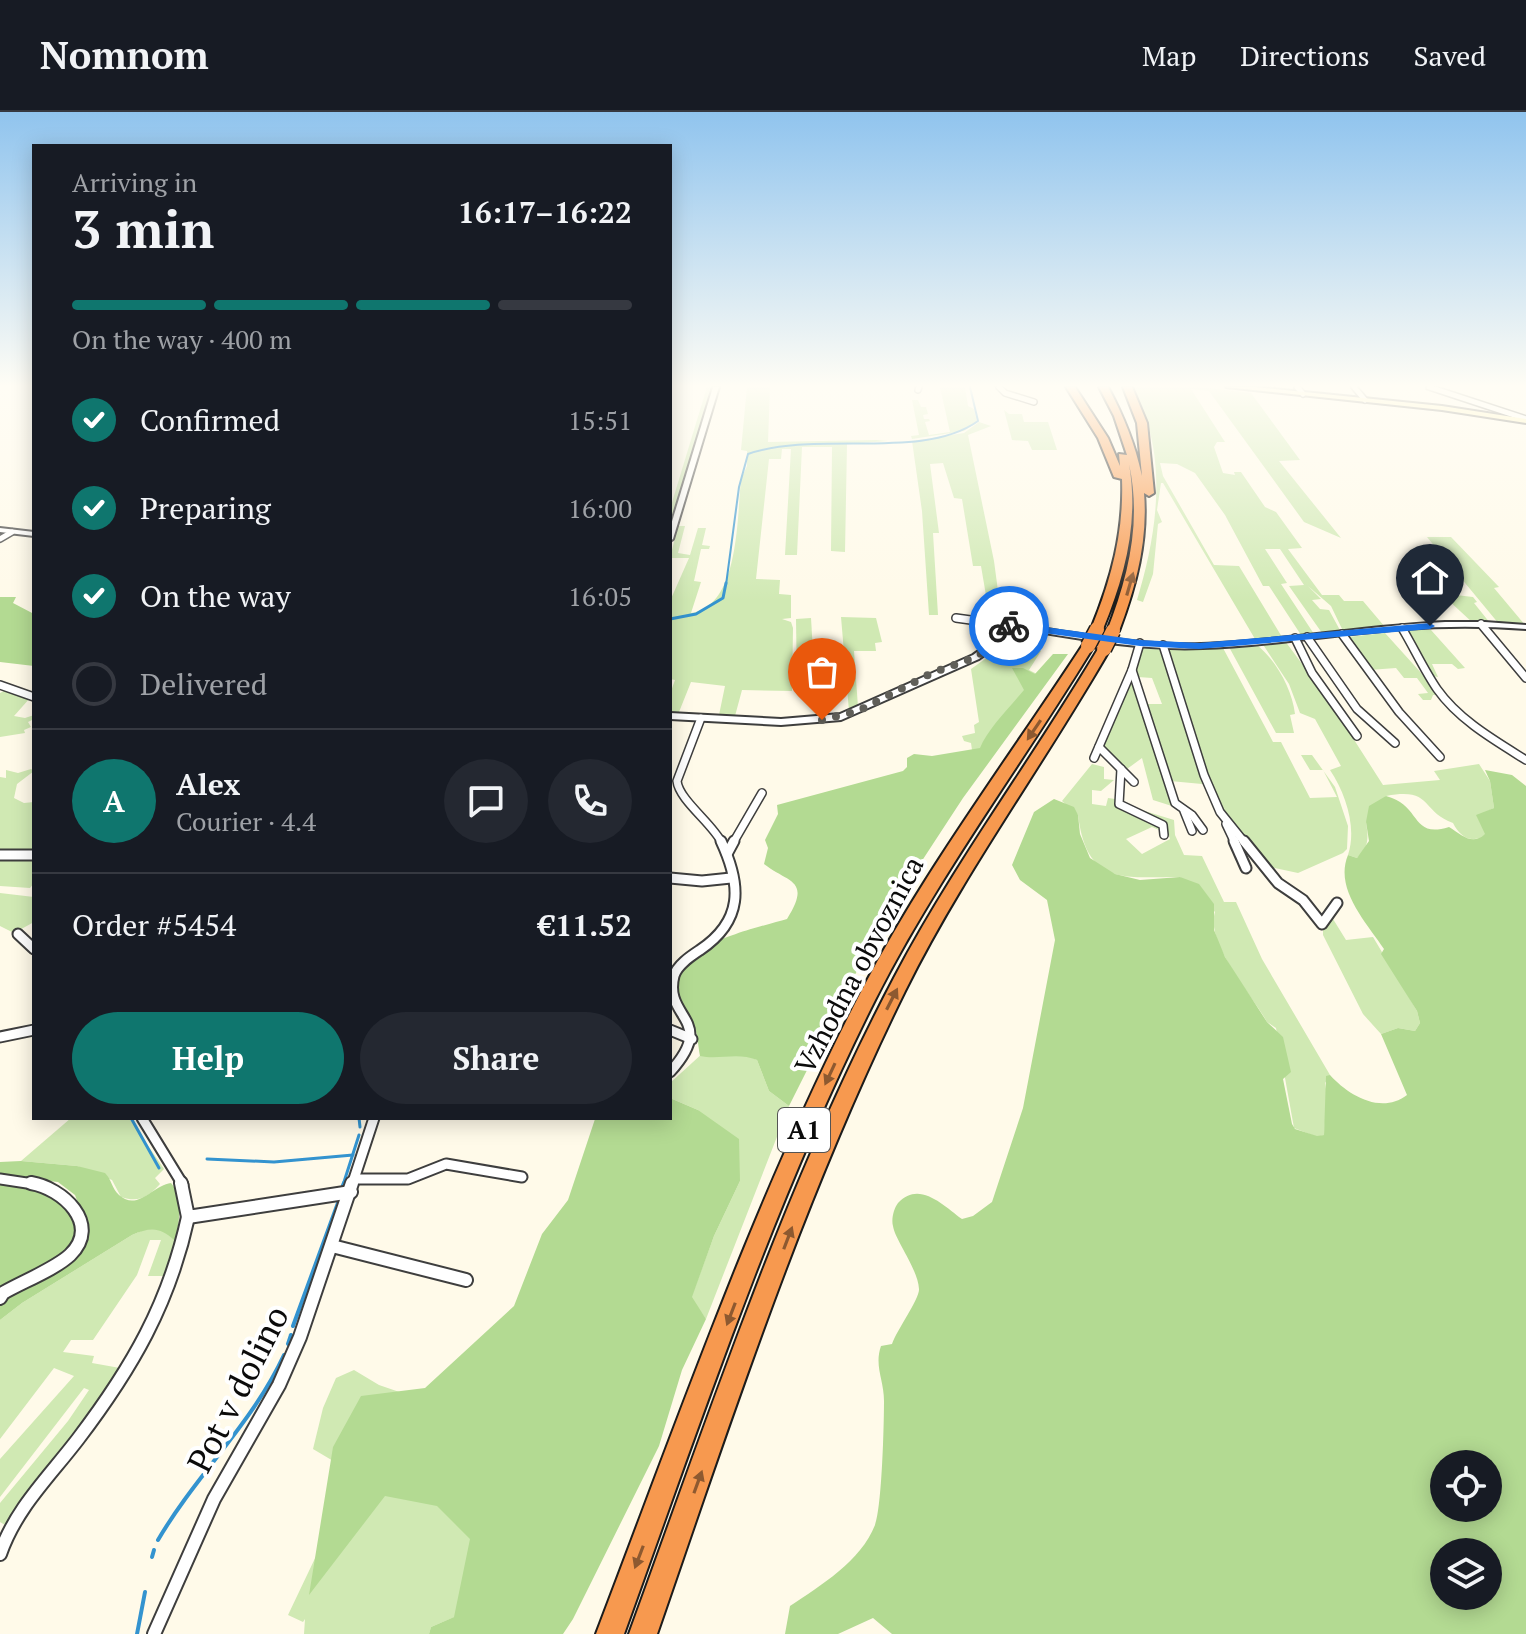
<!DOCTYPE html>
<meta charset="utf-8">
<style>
:root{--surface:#171b24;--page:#242831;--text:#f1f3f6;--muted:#9ea1a6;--line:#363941;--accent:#0f766e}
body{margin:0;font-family:"PT Serif",serif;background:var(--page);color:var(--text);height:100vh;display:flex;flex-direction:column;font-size:30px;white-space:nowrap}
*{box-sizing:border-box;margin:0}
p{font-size:26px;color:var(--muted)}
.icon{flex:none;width:44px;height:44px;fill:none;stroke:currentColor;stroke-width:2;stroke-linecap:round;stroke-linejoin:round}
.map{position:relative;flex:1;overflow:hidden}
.sheet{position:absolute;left:32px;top:32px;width:640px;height:976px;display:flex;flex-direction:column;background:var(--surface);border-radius:0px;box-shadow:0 4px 20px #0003}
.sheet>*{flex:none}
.controls{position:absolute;left:1430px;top:1338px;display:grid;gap:16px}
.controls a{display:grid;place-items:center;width:72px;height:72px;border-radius:50%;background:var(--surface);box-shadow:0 4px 20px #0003;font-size:40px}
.pin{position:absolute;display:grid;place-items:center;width:68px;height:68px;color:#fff;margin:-82px -34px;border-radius:50% 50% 50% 0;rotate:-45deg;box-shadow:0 0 8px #0007}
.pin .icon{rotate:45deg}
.courier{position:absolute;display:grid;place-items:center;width:80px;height:80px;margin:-40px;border:6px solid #1a73e8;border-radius:50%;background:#fff;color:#222;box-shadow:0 2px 10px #0007}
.headline em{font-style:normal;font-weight:700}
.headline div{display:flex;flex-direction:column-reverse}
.headline{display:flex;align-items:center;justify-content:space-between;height:136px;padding:0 40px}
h1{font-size:52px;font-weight:700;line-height:60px}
.bar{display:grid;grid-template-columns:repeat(4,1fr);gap:12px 8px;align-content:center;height:96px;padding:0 40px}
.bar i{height:10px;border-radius:6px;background:var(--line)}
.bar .selected{background:var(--accent)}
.bar p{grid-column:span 4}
.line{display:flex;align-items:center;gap:20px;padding:0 40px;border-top:2px solid var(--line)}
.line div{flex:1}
.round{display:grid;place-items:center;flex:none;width:84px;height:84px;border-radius:42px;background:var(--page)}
ol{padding:0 40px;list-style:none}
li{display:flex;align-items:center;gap:24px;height:88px}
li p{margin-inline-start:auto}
li .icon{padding:8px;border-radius:50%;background:var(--accent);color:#fff;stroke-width:4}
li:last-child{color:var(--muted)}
li i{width:44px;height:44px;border:4px solid var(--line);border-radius:50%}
.button{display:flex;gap:16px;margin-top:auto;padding:16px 40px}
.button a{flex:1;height:92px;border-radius:48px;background:var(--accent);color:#fff;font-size:32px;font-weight:700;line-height:92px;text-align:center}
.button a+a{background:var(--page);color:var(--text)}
header{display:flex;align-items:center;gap:48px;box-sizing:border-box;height:112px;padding:0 40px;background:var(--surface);border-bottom:2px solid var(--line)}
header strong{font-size:38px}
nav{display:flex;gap:44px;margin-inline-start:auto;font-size:28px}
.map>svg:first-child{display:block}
.green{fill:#d0e9b3}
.forest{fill:#b3da92;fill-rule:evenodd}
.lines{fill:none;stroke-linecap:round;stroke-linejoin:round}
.stream-far2{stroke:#3393cf;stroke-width:2}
.stream-far1{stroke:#3393cf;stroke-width:3}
.stream{stroke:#3393cf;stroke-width:4}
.minor-far3-casing{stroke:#3e3e3e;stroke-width:8}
.minor-far2-casing{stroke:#3e3e3e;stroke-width:10}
.minor-far1-casing{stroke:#3e3e3e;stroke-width:13}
.minor-casing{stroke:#3e3e3e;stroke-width:16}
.tertiary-casing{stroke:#3e3e3e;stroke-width:4}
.secondary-casing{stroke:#2d2d2d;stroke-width:4}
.motorway-casing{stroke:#1c1c1c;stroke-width:4}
.minor-far3{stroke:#fff;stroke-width:5}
.minor-far2{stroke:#fff;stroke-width:7}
.minor-far1{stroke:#fff;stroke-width:9}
.minor{stroke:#fff;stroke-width:12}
.tertiary{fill:#fff;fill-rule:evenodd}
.secondary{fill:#fff4a4;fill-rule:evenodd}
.motorway{fill:#f7994f;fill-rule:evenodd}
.motorway-bridge-casing{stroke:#1c1c1c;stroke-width:17;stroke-linecap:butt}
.motorway-bridge{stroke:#f7994f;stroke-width:14}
.oneway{fill:#8d5930}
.route{fill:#1a73e8}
.done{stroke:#605f59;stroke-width:8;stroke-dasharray:0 14.4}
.labels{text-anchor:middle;stroke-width:8;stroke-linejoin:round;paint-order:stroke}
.shield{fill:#fff;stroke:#545454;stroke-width:2}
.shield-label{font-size:26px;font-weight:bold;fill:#0b0b0b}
.street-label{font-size:28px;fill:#0b0b0b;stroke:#fff}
.near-street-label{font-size:34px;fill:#0b0b0b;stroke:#fff}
</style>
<header>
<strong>Nomnom</strong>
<nav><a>Map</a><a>Directions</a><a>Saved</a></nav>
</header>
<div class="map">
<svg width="1526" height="1522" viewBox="0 0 1526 1522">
<rect width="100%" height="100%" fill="#fffae9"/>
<g class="green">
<path d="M707,275H713L670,417V397Z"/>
<path d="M747,275H770L768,330L876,328L888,329L847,332L845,440L831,439L832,335H802L797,443H785L791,337H782L781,347H769L756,467L780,468L779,482L791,483V506L782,507L791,510L793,516L792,579L742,578L735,604L719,603L725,574L691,570L679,600L670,601V582L675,568L670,567V489L689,446H670L678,414H685L678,441L690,443L698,416H706L702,433L710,434L709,437H701L694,469L701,470L691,501C739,495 737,406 741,367L747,354V339L741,338Z"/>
<path d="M940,275H965L968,294L974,297L977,310L964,319L912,327L911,324L919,323L912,288H918L921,295H926L928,302L923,303L924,307H929L930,309L925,310L929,323L950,320Z"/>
<path d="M1132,275H1199L1251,281L1300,348L1279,349L1341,426L1304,410L1209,279L1191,277L1225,330H1217L1214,335L1223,361L1235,363L1234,360H1241L1265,395L1276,400L1302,436L1288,437L1322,483H1339L1344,489H1363L1385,515L1343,519L1331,494L1308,474L1321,487L1312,488L1320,497L1329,498L1341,520L1322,521L1289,474L1304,473L1280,437H1265L1287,471L1281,472L1314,522L1301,523L1269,474H1263L1225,403L1195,361L1177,352L1160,351L1163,364L1214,453L1239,454L1282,525L1255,527L1163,371H1161L1157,398L1162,410L1158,412L1153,462L1143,490L1137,488C1157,422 1170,341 1132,275Z"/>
<path d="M1004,298L1009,302H1022L1024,310H1048L1057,338H1032L1028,329L1012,328Z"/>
<path d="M979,310L991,314L968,323L994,449L1002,509L990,507L981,454H973L962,387L954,386L943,351L930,352L939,421H933L938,503H929L922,399L912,329L964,321Z"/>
<path d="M1427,425H1451L1499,475L1494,476L1525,513L1499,512Z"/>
<path d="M1412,458H1435L1456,483L1473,485L1477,490L1474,491L1490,511H1483L1479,507L1480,511H1473L1434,475H1427Z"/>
<path d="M841,505L876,506L882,530L875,531L876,539H854L858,595L849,599Z"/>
<path d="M811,506L815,573L797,574L796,507Z"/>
<path d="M1016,518L1029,521L1035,535L1041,539L1029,558L1037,562L978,640L972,638L971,631L964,629L962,624L975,621L974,613L979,610L971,557L992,542L1006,521Z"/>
<path d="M1407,518H1431L1465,556L1458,557L1452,552H1432L1438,565L1433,564Z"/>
<path d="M1385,521L1441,583H1433L1431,588H1423L1418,582L1428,581L1417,566H1404L1396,556L1369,558L1348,525Z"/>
<path d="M1285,529L1326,584L1383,673L1440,668L1434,659L1479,652L1490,669L1494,696L1477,704L1486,722C1472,733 1460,725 1453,711C1420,699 1433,675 1386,684L1366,710C1368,724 1370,735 1357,746L1348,743C1357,716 1346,682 1330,658L1341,654L1315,607L1300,601L1289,572L1262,531Z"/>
<path d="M1256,532C1276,548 1292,577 1295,602L1290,603L1294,621H1276L1229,535Z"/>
<path d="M1142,535L1161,536L1205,671L1202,672L1170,669L1147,592H1162L1152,566L1138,565L1135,556Z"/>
<path d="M1167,536H1223L1273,630H1281L1310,686L1337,685L1323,658H1310L1301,643H1312L1335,675L1348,714L1347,737L1343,741L1298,761L1265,754L1222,699L1213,681Z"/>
<path d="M1131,565L1175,695L1153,688L1142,646L1127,657C1116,654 1107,643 1103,633Z"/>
<path d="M8,577L30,586L14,604L25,606L34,603V607L28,610L31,615L24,618L25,621L0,625V581Z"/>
<path d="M1092,652L1104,655V667L1114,668L1101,679L1092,678V692L1106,694L1108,686L1115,687L1119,696L1149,705L1162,717L1159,718L1152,715L1126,727L1142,742L1170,727C1164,701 1141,705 1125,693L1174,708L1175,723L1184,743L1202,744L1224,790H1236L1262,847L1330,963L1325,971L1327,983L1324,1023L1317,1025L1294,1016L1276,916L1267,910C1252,883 1205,831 1215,800L1180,765C1123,765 1087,774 1078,703L1062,689Z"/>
<path d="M31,657L34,659L17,672L14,686L24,691L34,690V740H0V665L6,666V658L18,661Z"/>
<path d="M0,744L34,745V771L30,776L0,774Z"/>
<path d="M0,781L34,785V810L14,821L0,814Z"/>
<path d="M1333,807L1346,828L1373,825L1417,899L1420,911L1415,919L1398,916L1381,922L1363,902L1323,823V816Z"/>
<path d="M715,930L757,948L769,979L789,994L706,1207L691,1186L714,1124L740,1069L698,998L670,986V971Z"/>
<path d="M71,1006H129L164,1057L155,1066L160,1072C148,1085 139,1091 121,1085L112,1068L77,1054L21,1049Z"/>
<path d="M148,1116L163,1118L175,1129L164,1164H148L161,1128H150L137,1163L93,1228H71L63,1240L94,1244L92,1251L120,1256C86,1312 40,1358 5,1413L0,1410V1391L68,1309L89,1278L84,1276L0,1385V1347L74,1264L54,1256L0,1327V1208L22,1191L132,1123Z"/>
<path d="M354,1258L379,1273L414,1285L478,1436L466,1500L431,1515L429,1522H304L305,1507L303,1510L288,1503L318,1440L345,1356L313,1337L323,1296L336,1266Z"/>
</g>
<g class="forest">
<path d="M0,485H16L13,491L34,502V554L0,550Z"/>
<path d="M1053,542H1068L963,686L880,813L789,994L769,979L757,948C738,940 719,948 700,944C698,934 698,923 694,913C690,902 680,892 677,880C666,834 757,816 787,807C812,767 788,771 764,752L768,736L765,728L778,702L777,693L903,659L907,655V646L914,642L932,644L980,636C987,618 1010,595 1024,578L1012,556H1023L1035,562Z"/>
<path d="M1485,658L1512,663L1526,674V1522H892L873,1506L838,1522H785L790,1494C820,1474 861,1449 875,1413C882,1394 884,1313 884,1289C884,1268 874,1254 881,1234L892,1232C897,1218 920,1186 919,1177C918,1157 895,1128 893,1114C891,1107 894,1096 898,1091C919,1068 943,1093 962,1107L973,1104L992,1090L1023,996L1055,828L1047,788L1020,768L1012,753L1034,700L1054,687L1074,695L1078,703L1080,722L1090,746L1115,762L1140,768L1180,765L1199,772L1214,792V818L1225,845L1267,910L1283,925L1291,960L1283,967L1292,1012L1295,1017L1317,1024L1324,1023L1326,964L1330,963C1348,983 1381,1003 1407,983L1381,922L1398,916L1415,919L1420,911L1417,899L1381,842L1384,837C1366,810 1334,777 1348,743L1357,746L1369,729L1366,710L1369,694L1386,684C1422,693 1410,727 1449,715C1462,723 1472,734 1485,722L1476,703L1494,696L1490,669ZM1444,1352H1488V1396H1444ZM1444,1440H1488V1484H1444Z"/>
<path d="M670,986L698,998L739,1027L740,1069L714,1124L692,1185L706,1207L682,1258L659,1334L573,1507L563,1522H429L431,1515L454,1505L470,1427L437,1394L385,1384L309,1483L333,1335L361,1284L425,1276L514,1194L542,1122L568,1088L595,1007L670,1006Z"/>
<path d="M21,1049L77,1054L105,1061C112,1068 112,1077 119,1083C138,1100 153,1073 171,1071C184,1086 179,1111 175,1129C160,1115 151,1115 132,1123L22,1191L0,1208V1192L5,1186L81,1136L87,1115L75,1083L58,1070L0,1064V1050Z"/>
<path d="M0,1070L34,1074L70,1095L76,1122L70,1140L0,1179Z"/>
</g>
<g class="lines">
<path class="stream-far2" d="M726,473L739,375L748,342C818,318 922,349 978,309L970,275"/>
<g class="stream-far1">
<path d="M670,507L696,502L723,486L726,471"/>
<path d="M131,1006L159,1056"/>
<path d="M359,1006L360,1015"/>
<path d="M207,1047L274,1050L353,1043"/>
<path d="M343,1073L359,1023"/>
</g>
<g class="stream">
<path d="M341,1079L344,1071"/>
<path d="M293,1214L338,1091"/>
<path d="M288,1232L291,1223"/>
<path d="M158,1428C196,1363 252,1312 284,1243"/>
<path d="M152,1445L154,1438"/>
<path d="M137,1522L145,1480"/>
</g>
<g class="minor-far3-casing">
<g id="minor-far3">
<path d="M999,275L1005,281L1034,290"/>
<path d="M1297,275L1303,282"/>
<path d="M1354,275L1365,288"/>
<path d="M1429,275L1526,307"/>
<path d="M918,278L919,275"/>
<path d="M0,427L12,420"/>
</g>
</g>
<g class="minor-far2-casing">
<g id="minor-far2">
<path d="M956,506L1007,513"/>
<path d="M1481,512L1526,566"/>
<path d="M1402,516C1414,536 1424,558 1437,577C1459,608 1494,628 1526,648"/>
<path d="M1342,522L1399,600L1440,645"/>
<path d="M1307,525L1357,597L1395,631"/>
<path d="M1295,526L1312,561L1357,624"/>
<path d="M1163,533L1204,663L1220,700L1245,731"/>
<path d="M1132,558L1175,691L1192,703L1203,718"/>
<path d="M0,573L34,585"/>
<path d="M701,606L677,669C679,688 712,711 722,731"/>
<path d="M1099,635L1134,670"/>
<path d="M1094,646L1132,558L1140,531"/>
<path d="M1121,657L1119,692L1163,713L1164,723"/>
<path d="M1184,699L1192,719"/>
<path d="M1226,712L1235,731"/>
<path d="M733,731L762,681"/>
</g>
</g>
<g class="minor-far1-casing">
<g id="minor-far1">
<path d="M1234,729L1246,756"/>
<path d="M1244,729L1278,771L1303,788L1322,812L1337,791"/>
<path d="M727,742L734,729"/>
<path d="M0,743H34"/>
<path d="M670,766L702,769L731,766"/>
<path d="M18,822L34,837"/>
<path d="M670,918L692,927"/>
<path d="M0,925L34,918"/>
<path d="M670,960C718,907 663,907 674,864C677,853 691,844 700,838C743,809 742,774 721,729"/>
<path d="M142,1006L183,1073"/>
<path d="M0,1067L40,1073"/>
<path d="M355,1067H408L446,1052L522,1065"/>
<path d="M352,1073L374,1006"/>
</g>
</g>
<g class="minor-casing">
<g id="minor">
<path d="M181,1071L188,1105L351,1080"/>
<path d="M332,1134L466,1168"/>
<path d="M0,1186L3,1181C22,1170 55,1157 70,1143C102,1112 62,1076 31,1071"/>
<path d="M0,1442C16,1396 49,1365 78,1327C132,1256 169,1192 188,1105"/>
<path d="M154,1522L214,1387L279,1273L300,1225L352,1071"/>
</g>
</g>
<g class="tertiary-casing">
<g id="tertiary">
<path d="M713,275H719L673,427L670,429V416Z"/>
<path d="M0,416L34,420V424L0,420Z"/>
<path d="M1445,510H1485L1526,513V517C1485,514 1445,514 1404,517C1337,522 1270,534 1203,536C1137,539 1072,525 1008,515L1000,519L994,536L979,547L841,608L781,613L670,607V601L781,607L840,602L973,543L987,533L994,516L1007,511C1071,520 1136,534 1201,532C1283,529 1363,514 1445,510Z"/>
</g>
</g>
<g class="secondary-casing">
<path id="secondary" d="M1226,275H1254L1442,294L1526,307V311L1442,298Z"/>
</g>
<g class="motorway-casing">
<g id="motorway">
<path d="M1066,275H1075L1108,326L1120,354L1119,342L1127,343L1114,304L1099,275H1108C1124,305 1135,332 1142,364L1137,311L1123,275H1132L1147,311L1154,381L1149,384L1144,381C1148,429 1136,474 1119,519L1113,523L1107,519C1128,465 1142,410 1129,352C1139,410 1125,464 1103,517L1097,521L1091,517C1111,468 1124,421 1122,367L1114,365L1098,326Z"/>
<path d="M1088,530L1094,534C1022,652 938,764 875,888C773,1091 701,1309 624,1522H596C679,1305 755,1085 862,878C925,757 1009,646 1084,531Z"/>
<path d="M1104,533L1110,537C1044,652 964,760 905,879C803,1086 732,1305 657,1522H629C710,1301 784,1075 894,866C954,752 1032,648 1098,537Z"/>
</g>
</g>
<use href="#minor-far3" class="minor-far3"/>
<use href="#minor-far2" class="minor-far2"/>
<use href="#minor-far1" class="minor-far1"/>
<use href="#minor" class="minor"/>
<use href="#tertiary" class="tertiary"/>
<use href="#secondary" class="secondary"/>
<use href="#motorway" class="motorway"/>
<g class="motorway-bridge-casing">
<g id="motorway-bridge">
<path d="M1088,534L1097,517"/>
<path d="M1104,537L1113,519"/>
</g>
</g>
<use href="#motorway-bridge" class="motorway-bridge"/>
</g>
<defs><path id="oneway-solid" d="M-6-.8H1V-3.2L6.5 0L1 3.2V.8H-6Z" transform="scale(2)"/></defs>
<g class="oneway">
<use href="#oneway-solid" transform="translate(1130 472) rotate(-74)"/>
<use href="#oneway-solid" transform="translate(1034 618) rotate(124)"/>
<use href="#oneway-solid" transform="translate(892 887) rotate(-63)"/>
<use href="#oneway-solid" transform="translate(830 962) rotate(115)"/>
<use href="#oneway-solid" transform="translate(788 1126) rotate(-69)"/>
<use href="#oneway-solid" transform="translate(731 1202) rotate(111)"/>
<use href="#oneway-solid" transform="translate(698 1370) rotate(-70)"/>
<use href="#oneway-solid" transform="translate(639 1445) rotate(111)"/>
</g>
<linearGradient id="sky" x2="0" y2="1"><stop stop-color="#90c4ee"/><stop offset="0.56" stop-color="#fffdf5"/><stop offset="1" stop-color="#fffdf5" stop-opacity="0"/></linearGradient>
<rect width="1526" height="489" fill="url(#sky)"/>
<path class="route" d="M1009,510L1140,528L1199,531L1430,511L1435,514L1430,517L1199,537L1140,534L1006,516L1004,514Z"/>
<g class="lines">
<path class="done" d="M822,608L858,599L932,561L976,545L991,534L997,518L1009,514"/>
</g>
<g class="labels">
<rect class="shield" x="778" y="996" width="52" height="44" rx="6"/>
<g class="shield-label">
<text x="804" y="1027">A1</text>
</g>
<g class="street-label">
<text transform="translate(859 853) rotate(-62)" y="10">Vzhodna obvoznica</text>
</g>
<g class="near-street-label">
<text transform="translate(238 1277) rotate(-63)" y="12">Pot v dolino</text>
</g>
</g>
</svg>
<div class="controls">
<a><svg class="icon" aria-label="locate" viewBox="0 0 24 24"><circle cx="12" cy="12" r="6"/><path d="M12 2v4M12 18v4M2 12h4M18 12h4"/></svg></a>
<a><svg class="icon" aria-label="layers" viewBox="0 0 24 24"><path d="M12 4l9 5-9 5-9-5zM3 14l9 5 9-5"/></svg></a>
</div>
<div class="pin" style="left:822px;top:608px;background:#ea580c"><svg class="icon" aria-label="bag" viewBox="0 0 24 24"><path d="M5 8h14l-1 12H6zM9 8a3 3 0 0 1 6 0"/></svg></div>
<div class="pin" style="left:1430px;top:514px;background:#1f2937"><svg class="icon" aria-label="home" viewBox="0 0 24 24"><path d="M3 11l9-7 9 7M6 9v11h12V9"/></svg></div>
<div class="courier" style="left:1009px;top:514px"><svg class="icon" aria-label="bike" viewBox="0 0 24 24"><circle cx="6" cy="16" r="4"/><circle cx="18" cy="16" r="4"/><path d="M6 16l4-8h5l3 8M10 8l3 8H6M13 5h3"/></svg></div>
<section class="sheet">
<div class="headline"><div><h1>3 min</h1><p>Arriving in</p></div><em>16:17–16:22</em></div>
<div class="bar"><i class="selected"></i><i class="selected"></i><i class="selected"></i><i></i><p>On the way · 400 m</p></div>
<ol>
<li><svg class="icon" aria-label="check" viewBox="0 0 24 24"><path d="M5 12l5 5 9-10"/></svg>Confirmed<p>15:51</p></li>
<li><svg class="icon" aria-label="check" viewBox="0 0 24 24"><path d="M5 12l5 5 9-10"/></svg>Preparing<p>16:00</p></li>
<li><svg class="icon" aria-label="check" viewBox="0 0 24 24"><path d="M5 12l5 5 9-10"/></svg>On the way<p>16:05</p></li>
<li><i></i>Delivered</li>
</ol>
<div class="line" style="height:144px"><b class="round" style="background:var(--accent);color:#fff">A</b><div><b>Alex</b><p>Courier · 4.4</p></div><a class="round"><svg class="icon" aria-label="chat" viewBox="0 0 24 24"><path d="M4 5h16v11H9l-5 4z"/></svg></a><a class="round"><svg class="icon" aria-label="phone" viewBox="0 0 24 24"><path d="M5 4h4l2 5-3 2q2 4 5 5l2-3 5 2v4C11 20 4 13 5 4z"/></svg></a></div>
<div class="line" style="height:104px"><div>Order #5454</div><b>€11.52</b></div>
<div class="button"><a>Help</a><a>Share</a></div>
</section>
</div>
